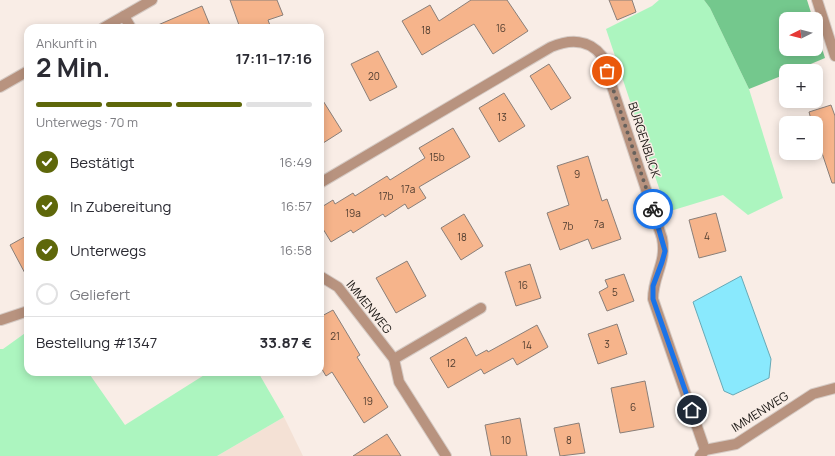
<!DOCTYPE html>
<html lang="de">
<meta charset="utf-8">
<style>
:root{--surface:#fff;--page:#f7f7f7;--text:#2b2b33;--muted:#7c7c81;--line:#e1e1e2;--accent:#5e670a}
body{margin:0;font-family:Manrope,sans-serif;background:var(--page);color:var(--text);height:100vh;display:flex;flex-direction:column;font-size:15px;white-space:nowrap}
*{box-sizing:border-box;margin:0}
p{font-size:13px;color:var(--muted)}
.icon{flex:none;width:22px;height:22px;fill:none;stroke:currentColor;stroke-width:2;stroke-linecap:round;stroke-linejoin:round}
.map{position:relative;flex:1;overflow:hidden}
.drawer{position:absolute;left:24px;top:24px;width:300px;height:352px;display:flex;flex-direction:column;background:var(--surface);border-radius:12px;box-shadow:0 2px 10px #0003}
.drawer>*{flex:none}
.needle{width:26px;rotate:264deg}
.controls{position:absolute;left:779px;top:12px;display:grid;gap:8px}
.controls a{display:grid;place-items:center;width:44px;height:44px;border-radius:8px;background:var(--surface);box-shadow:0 2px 10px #0003;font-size:20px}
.pin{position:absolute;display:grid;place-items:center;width:34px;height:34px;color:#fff;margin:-17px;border:2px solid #fff;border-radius:50%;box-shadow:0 1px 4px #0007}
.courier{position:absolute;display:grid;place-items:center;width:40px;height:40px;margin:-20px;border:3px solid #1a73e8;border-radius:50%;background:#fff;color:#222;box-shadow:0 1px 5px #0007}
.headline em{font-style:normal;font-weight:700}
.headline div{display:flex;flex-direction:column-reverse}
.headline{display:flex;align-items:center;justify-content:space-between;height:68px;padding:0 12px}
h1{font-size:26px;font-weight:700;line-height:30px}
.bar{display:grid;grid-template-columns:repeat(4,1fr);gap:6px 4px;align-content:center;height:48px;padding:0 12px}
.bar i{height:5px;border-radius:3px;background:var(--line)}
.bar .current{background:var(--accent)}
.bar p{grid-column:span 4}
.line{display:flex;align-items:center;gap:10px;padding:0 12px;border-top:1px solid var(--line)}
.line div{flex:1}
ol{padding:0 12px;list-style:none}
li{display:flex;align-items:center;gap:12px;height:44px}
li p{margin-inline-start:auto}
li .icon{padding:4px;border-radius:50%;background:var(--accent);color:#fff;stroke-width:4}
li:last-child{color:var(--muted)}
li i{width:22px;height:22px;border:2px solid var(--line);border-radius:50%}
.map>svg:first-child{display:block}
.built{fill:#f4e1d5}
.green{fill:#acf5bf}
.forest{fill:#74c88d}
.water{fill:#89e9fd;stroke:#67a9b6}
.building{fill:#f6b48b;stroke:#8a7f79}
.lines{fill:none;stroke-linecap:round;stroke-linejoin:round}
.street-casing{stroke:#d5cac4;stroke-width:12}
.street{stroke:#b8937f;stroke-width:10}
.done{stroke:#67615c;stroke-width:4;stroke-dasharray:0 7.2}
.route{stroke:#1a73e8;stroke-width:5}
.labels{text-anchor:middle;stroke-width:3;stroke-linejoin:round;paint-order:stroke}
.number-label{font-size:10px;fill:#503d30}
.street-label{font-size:12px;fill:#191512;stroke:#f9ede6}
</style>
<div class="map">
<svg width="835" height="456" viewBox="0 0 835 456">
<rect width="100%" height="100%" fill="#f9ede6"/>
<path class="built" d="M284,417L303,456H217Z"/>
<g class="green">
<path d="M659,0H704L710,8L749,89L783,198L748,215L723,195L667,212L606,29L652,6Z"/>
<path d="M28,331V372H88L125,425L209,372H258L284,417L217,456H0V349H3Z"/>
</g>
<path class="forest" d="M704,0H807L813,19H786V49H816V29L825,58L794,71H786V74L749,89L710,8Z"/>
<path class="water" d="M741,276L771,359L769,378L733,395L724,391L693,302Z"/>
<g class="building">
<path d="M230,0H277L283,15L268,20L271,28H240Z"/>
<path d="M471,0H507L528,31L493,54L474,24L422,55L402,21L430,5L439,21Z"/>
<path d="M609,0H632L636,12L617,20Z"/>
<path d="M202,6L211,28H151Z"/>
<path d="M378,51L397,87L370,101L351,64Z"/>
<path d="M549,64L571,98L551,110L530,76Z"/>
<path d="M504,93L525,126L499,142L479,108Z"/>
<path d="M320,96L342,131L320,145Z"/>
<path d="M831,105L835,116V183H832L816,135V123H812L809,112Z"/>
<path d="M453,128L470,157L419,187L426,198L408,209L405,204L385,217L383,214L353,233L351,230L331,242L320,224V208L333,200L335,204L353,193L355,196L387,176L390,180L425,158L419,148Z"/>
<path d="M588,156L602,201L607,199L621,239L592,249L588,239L560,250L547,213L569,205L557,166Z"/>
<path d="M716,213L726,251L699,258L689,220Z"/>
<path d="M464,214L483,246L461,260L441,228Z"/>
<path d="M28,235V279L10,245Z"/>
<path d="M407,261L426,296L396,313L376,278Z"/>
<path d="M530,264L541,298L516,306L505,272Z"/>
<path d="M624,274L634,301L607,311L599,292L608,287L605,280Z"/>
<path d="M333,310L360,355L357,357L388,407L364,423L332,372L326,376L320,366V317Z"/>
<path d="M617,324L627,354L598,364L588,334Z"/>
<path d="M537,325L548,347L517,365L513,358L484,374L481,369L448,388L430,358L466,337L476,356L487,350L488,352Z"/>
<path d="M645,381L654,427L620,433L611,388Z"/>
<path d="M520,418L527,456H491L485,425Z"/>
<path d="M579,423L585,453L560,456L554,428Z"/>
<path d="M387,434L401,456H353Z"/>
</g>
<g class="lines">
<g class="street-casing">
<g id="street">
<path d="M817,0L835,56"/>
<path d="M124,16L131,28"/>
<path d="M103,28L152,0"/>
<path d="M0,87L28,71"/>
<path d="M320,183L551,47C570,39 589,39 602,56L662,238C667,263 653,275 653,299L705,450"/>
<path d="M320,276L338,287L394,359L399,382L446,456"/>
<path d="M1,320L28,311"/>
<path d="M394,359L481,308"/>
<path d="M700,456L705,450L736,444L813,394L835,388"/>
</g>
</g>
<use href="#street" class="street"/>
</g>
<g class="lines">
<path class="done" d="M607,71L653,209"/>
<path class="route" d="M653,209L665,251L662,262L653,286V299L692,410"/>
</g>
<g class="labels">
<g class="number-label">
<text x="501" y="32">16</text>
<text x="426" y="34">18</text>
<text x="374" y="80">20</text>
<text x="502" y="121">13</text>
<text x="437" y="161">15b</text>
<text x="577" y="178">9</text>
<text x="408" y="193">17a</text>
<text x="386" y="200">17b</text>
<text x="353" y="217">19a</text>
<text x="599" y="228">7a</text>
<text x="568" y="230">7b</text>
<text x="707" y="240">4</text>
<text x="462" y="241">18</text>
<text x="523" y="289">16</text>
<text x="615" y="296">5</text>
<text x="335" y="340">21</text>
<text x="607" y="348">3</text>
<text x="527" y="349">14</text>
<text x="451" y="367">12</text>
<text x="368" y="405">19</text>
<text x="633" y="411">6</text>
<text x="506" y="444">10</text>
<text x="569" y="444">8</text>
</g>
<g class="street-label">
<text transform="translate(644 140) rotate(72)" y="4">BURGENBLICK</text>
<text transform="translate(369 307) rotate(51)" y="4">IMMENWEG</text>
<text transform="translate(760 412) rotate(-32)" y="4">IMMENWEG</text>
</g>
</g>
</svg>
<div class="controls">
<a><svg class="needle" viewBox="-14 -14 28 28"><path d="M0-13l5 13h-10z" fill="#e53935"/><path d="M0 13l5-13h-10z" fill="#7c7c81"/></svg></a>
<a>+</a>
<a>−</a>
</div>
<div class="pin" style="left:607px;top:71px;background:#ea580c"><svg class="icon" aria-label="bag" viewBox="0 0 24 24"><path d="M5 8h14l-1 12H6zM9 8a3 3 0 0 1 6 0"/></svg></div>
<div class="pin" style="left:692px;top:410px;background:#1f2937"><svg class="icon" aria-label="home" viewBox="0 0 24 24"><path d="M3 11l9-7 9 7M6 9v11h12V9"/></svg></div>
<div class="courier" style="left:653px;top:209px"><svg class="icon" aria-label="bike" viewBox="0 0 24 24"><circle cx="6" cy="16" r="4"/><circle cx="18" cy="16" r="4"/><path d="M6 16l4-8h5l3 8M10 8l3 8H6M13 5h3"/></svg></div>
<section class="drawer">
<div class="headline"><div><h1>2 Min.</h1><p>Ankunft in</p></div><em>17:11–17:16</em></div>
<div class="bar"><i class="current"></i><i class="current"></i><i class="current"></i><i></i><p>Unterwegs · 70 m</p></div>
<ol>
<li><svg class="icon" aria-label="check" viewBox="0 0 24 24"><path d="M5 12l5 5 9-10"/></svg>Bestätigt<p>16:49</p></li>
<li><svg class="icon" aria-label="check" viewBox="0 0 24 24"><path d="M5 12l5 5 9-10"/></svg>In Zubereitung<p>16:57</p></li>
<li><svg class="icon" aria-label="check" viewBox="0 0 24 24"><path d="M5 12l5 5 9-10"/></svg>Unterwegs<p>16:58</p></li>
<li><i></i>Geliefert</li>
</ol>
<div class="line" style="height:52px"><div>Bestellung #1347</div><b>33.87 €</b></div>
</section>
</div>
